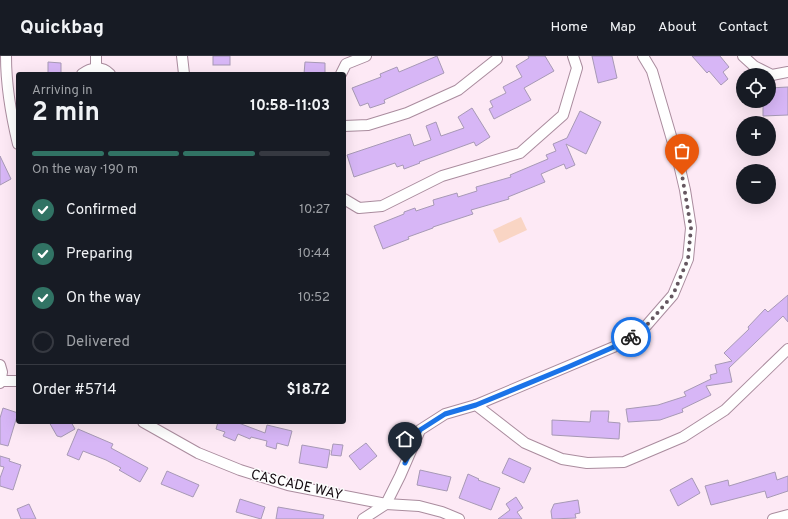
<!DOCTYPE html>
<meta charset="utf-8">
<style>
:root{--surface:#171b24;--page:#20242c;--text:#f1f3f6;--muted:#9ea1a6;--line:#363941;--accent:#317364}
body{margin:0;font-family:Overpass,sans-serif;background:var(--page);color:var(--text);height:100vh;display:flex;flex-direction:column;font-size:15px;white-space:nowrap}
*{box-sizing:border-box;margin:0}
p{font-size:13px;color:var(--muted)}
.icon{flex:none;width:22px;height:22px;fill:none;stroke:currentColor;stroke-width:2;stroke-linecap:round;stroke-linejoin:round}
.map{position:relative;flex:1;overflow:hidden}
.sheet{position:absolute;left:16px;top:16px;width:330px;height:352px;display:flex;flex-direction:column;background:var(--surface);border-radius:4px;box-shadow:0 4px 16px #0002}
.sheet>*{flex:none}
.buttons{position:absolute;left:736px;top:12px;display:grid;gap:8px}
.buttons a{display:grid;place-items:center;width:40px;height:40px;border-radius:50%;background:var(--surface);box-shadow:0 4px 16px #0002;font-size:20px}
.pin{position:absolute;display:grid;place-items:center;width:34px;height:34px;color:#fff;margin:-41px -17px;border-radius:50% 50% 50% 0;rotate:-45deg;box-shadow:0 0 4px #0007}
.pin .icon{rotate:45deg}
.courier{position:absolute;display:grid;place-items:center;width:40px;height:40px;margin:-20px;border:3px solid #1a73e8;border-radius:50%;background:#fff;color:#222;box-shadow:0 1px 5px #0007}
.head em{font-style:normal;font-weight:700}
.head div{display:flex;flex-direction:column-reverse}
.head{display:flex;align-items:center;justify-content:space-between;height:68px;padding:0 16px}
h1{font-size:26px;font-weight:700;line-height:30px}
.bar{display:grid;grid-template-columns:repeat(4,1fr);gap:6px 4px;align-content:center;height:48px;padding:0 16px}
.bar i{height:5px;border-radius:3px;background:var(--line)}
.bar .selected{background:var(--accent)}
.bar p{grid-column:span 4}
.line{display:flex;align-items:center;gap:10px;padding:0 16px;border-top:1px solid var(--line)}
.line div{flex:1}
ol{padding:0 16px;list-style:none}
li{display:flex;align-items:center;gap:12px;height:44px}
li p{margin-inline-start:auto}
li .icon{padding:4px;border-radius:50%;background:var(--accent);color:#fff;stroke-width:4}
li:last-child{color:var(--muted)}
li i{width:22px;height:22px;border:2px solid var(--line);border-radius:50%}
header{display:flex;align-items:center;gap:24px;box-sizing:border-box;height:56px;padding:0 20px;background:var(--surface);border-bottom:1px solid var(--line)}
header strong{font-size:19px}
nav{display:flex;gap:22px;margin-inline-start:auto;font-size:14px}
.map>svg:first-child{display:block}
.green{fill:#f9d5c4}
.building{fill:#d7b6f6;stroke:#a799b5}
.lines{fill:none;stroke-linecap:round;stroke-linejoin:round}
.minor-casing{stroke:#aa8c9e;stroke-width:12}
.minor{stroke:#fff;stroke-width:10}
.done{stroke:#655760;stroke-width:4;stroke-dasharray:0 7.2}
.route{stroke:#1a73e8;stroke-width:5}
.labels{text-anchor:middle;stroke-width:3;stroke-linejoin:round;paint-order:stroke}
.street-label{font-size:14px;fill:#13090f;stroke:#fdfdfd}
</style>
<header>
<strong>Quickbag</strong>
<nav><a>Home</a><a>Map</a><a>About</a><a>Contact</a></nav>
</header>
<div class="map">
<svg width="788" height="463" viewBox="0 0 788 463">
<rect width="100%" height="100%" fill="#fde9f5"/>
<path class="green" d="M521,161L527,174L499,187L493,174Z"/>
<g class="building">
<rect x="213" y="0" width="17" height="9"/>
<path d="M437,0L444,17L384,44L385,47L370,52L368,47L360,50L352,32L381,21L380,18L397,11L399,16Z"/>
<path d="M528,0H545L554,15L524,32L531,44L494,63L489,53L493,51L490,45L506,37L503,31L522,21L516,10L529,2Z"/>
<path d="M592,0H612L617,22L598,27Z"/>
<path d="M692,0H720L729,11L723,16L728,23L721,29L709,15L707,17Z"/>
<path d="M48,6L61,7V18H48Z"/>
<path d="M305,6L325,7V18H304Z"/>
<path d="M788,31V59L763,60V45H769V32Z"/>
<path d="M472,52L490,81L476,90L474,86L419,106L420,107L404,113L403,109L397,111L395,107L354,121L347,99L410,78L414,90L431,84L426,70L436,66L441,80L464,72L458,61Z"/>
<path d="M580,55L601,66L586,98L566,88L575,109L566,113L564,108L541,118L545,126L508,141L509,143L471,154L473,158L433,171V172L408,181L409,183L383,193L374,170L404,158V156L415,152L416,155L434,149L433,144L457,137L458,141L477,135L476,131L511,121L510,119L548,103L546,99L556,95L553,88L567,82Z"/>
<path d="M0,100L11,123L0,129Z"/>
<path d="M788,239V266L783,260L729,312L732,326L706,330L711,339L682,353L683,356L660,364L628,366L626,353L658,349L686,340L684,336L711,323L710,319L717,317L715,309L732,305L724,297L749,273L748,271L765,253L768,256Z"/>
<path d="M3,352L18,357L8,390L0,388V362Z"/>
<path d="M591,355H609L608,366L620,367L619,383L552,379V364L590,366Z"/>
<path d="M49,366H71L75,373L61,381L57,380Z"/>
<path d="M218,366H236L265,377L267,369L292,375L288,390L277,387L276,393L266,390L267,385L251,381L250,383L238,378L235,385L223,380L225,376L216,373Z"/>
<path d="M78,373L113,388L111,392L148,412L140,426L119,414L121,412L106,404L83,395L79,404L67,399Z"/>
<path d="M366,387L377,400L360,414L349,400Z"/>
<path d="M333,388L343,389L341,400L331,399Z"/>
<path d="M302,389L330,394L327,412L299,407Z"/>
<path d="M0,400L10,403L9,405L21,409L13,434L0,430V422L4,411L0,410Z"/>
<path d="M509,402L531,412L524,427L502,417Z"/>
<path d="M420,414L451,421L447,435L417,429Z"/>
<path d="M167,415L199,429L193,441L161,428Z"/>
<path d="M775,416L777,424L788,420V435L767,442L765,435L711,449L705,430L728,424L729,430Z"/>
<path d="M468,418L479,423L478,424L500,432L491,454L459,442Z"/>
<path d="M692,422L700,437L678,450L670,434Z"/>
<path d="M516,441L523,452L517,456L522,463H498L510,454L506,448Z"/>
<path d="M240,443L265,451L261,463L236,456Z"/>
<path d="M578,444L580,457L575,458L576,462L552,463L551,455L554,448Z"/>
<path d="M29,448L36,463H21L17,453Z"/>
<path d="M278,451L324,459L323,463H276Z"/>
</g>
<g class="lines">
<g class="minor-casing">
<g id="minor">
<path d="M6,0C6,30 11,59 18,88"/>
<path d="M96,0V12"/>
<path d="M182,0L184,18"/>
<path d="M743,0L754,10L772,19L788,16"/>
<path d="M82,18C91,11 102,10 110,18"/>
<path d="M341,18L346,8L366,0"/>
<path d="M344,70L368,69L407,57L458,34L497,3"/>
<path d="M344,143L359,152L382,150L442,120L520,97L563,59L577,12L573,0"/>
<path d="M0,309L2,316L0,327"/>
<path d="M0,325H18"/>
<path d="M476,349L616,290L646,270L673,239L688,203L691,172L685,134L678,104L652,15L643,0"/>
<path d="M143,366L198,397L240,414L288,429L386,448L419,450L442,456L459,463"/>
<path d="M363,463L386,448L400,420L420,374L445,358L476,349L525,387L562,403L587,407L624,406L683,381L725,354L788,293"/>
<path d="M773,463L788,459"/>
</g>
</g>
<use href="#minor" class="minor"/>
</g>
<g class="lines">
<path class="done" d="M631,281L646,270L673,239L688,203L691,172L682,119"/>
<path class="route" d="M405,407L420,374L445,358L476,349L568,311L616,290L631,281"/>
</g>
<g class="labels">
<g class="street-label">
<text transform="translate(297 428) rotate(13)" y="5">CASCADE WAY</text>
</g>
</g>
</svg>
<div class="buttons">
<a><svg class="icon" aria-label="locate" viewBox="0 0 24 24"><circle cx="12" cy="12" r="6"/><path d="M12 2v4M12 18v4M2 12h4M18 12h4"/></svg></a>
<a>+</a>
<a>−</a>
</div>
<div class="pin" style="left:682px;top:119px;background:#ea580c"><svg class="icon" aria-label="bag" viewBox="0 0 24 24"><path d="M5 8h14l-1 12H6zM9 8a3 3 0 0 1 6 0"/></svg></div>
<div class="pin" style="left:405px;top:407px;background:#1f2937"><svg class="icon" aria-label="home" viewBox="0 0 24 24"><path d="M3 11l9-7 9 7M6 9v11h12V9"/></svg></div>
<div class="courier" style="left:631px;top:281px"><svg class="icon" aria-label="bike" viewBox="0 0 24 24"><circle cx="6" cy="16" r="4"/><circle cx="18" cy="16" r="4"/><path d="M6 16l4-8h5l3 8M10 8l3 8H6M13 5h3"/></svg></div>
<section class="sheet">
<div class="head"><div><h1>2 min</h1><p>Arriving in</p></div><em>10:58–11:03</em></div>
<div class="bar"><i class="selected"></i><i class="selected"></i><i class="selected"></i><i></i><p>On the way · 190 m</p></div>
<ol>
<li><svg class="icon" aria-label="check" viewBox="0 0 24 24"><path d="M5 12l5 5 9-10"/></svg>Confirmed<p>10:27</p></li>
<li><svg class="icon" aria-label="check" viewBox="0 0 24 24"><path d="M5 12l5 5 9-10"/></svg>Preparing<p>10:44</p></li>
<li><svg class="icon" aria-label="check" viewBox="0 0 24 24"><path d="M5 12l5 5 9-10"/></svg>On the way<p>10:52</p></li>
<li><i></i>Delivered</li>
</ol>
<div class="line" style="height:52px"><div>Order #5714</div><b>$18.72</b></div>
</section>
</div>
